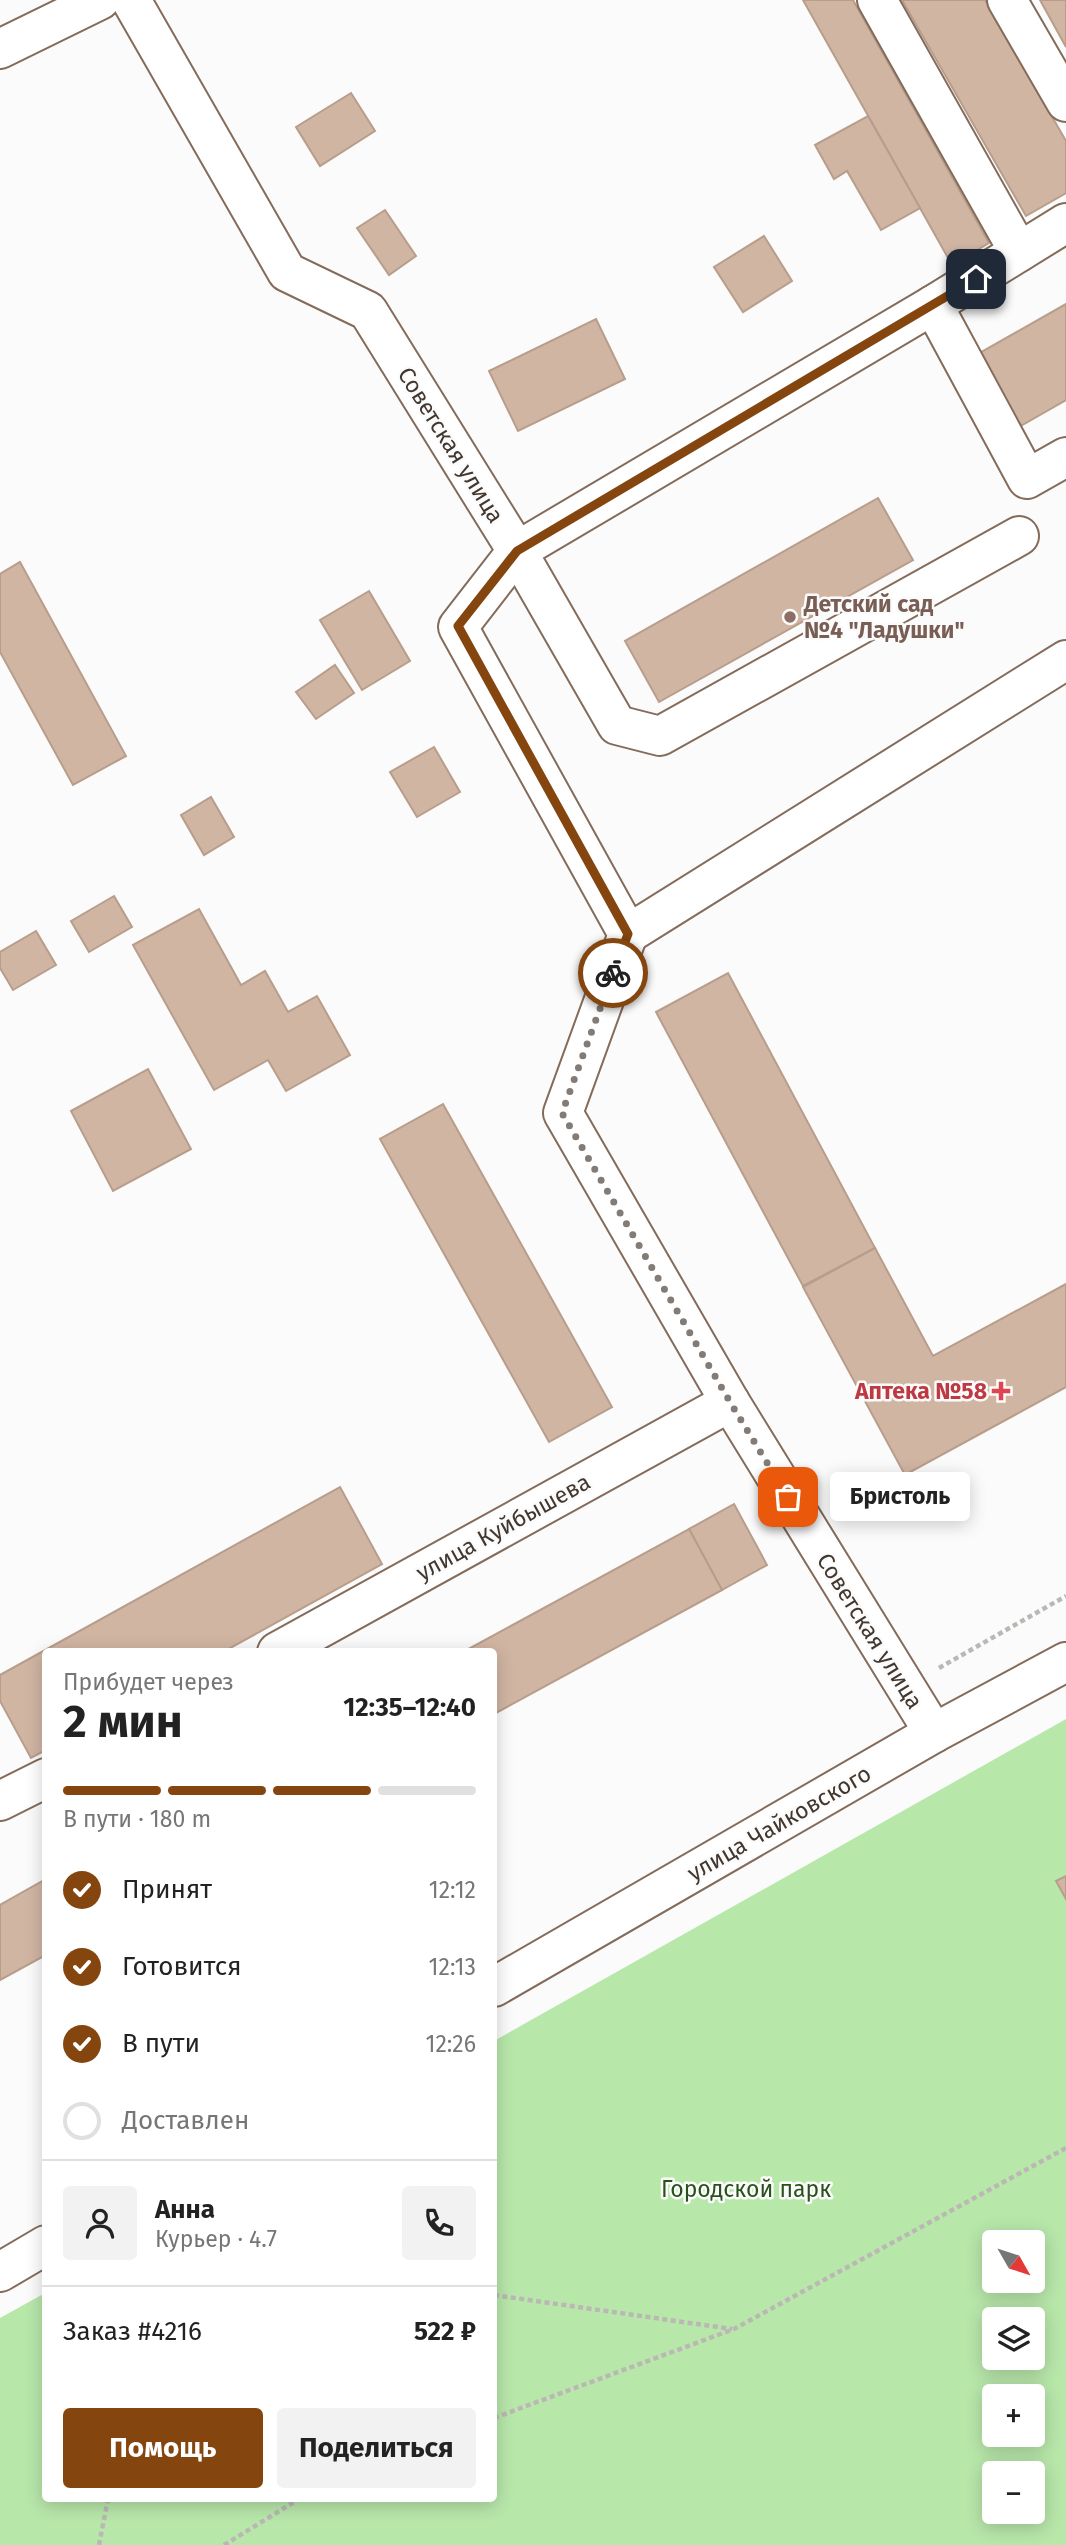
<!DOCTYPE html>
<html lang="ru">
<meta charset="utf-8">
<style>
:root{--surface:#fff;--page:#f2f2f2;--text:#222;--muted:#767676;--line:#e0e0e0;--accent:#85450e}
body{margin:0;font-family:"Fira Sans",sans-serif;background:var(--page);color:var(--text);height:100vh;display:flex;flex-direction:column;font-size:26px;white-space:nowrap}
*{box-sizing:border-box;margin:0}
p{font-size:23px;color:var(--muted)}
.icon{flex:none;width:38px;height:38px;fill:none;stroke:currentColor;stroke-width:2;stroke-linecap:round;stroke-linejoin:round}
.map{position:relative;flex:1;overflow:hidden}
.details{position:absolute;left:42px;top:1648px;width:455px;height:854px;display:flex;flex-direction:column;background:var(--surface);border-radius:7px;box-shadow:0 4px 18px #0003}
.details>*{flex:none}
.needle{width:46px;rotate:129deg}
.controls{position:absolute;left:982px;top:2230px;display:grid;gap:14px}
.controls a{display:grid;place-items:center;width:63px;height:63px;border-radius:7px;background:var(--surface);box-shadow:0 4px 18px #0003;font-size:35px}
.pin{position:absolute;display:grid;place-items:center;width:60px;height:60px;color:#fff;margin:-30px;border-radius:14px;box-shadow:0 4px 10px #0006}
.courier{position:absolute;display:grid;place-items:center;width:70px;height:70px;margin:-35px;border:5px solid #85450e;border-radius:50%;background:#fff;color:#222;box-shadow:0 2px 9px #0007}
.bubble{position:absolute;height:49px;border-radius:7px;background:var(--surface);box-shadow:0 4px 18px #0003;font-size:23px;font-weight:700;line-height:49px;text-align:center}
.summary em{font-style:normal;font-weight:700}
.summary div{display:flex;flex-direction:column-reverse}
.summary{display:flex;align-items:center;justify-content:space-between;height:119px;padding:0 21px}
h1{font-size:46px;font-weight:700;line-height:52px}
.bar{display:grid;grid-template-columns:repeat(4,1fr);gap:10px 7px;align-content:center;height:84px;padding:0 21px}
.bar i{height:9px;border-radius:5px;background:var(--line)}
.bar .on{background:var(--accent)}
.bar p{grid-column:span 4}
.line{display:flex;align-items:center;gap:18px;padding:0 21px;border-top:2px solid var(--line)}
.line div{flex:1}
.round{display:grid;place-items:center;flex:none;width:74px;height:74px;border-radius:7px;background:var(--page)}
ol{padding:0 21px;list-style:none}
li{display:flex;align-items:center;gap:21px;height:77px}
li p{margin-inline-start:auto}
li .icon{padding:7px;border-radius:50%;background:var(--accent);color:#fff;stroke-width:4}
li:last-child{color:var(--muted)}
li i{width:38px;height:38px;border:4px solid var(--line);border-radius:50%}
.button{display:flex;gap:14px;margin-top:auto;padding:14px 21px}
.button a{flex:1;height:80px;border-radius:7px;background:var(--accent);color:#fff;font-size:28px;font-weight:700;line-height:80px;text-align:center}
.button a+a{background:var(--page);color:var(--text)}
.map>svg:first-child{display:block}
.green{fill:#b8e7aa;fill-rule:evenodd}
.building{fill:#d1b5a3;stroke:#b89d8b;stroke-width:2}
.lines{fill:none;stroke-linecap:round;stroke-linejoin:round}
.minor-casing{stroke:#846b5a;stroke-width:42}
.path{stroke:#bab7b4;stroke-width:4.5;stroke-dasharray:5 3.5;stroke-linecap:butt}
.minor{stroke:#fff;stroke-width:38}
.done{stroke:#837c76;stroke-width:7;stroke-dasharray:0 12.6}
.route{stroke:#85450e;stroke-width:9}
.education-dot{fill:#8d6e63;stroke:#fbfbfb;stroke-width:2.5}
.health-dot{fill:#e0444e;stroke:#fbfbfb;stroke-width:2.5}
.labels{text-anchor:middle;stroke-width:5;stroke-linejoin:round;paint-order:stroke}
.street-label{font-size:23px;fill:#42372f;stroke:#fbfbfb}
.education-label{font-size:23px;font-weight:bold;fill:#785e54;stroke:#fbfbfb;text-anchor:start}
.health-label{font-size:23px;font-weight:bold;fill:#be3a42;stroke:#fbfbfb;text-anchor:end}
.park-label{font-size:23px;fill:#29521b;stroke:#fbfbfb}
</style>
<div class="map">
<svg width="1066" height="2545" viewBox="0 0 1066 2545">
<rect width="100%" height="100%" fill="#fbfbfb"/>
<path class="green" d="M1066,1719V2545H0V2318L45,2293L46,2499H494V2041ZM994,2242H1032V2280H994ZM994,2319H1032V2357H994ZM994,2396H1032V2434H994ZM994,2473H1032V2511H994Z"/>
<g class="building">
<path d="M803,0H853L989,243L952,265Z"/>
<path d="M902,0H985L1066,141V193L1026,216Z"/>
<path d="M1040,0H1066V47Z"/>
<path d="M351,93L375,131L320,166L296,127Z"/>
<path d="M868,116L920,208L881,230L847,171L834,179L815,145Z"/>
<path d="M385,210L416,256L389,275L357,228Z"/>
<path d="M764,236L792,281L743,312L714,267Z"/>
<path d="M1066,304V400L1019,427L978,354Z"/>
<path d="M596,319L625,379L518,431L489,371Z"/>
<path d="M878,498L913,560L659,702L625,641Z"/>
<path d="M20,562L126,756L73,785L0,652V574Z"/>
<path d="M369,591L410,661L362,690L320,620Z"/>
<path d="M335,665L354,693L316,719L296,692Z"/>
<path d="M434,747L460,792L417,817L390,772Z"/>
<path d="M211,797L234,837L204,855L181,815Z"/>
<path d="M114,896L132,927L89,952L71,921Z"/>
<path d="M199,909L241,985L265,971L288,1012L317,996L350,1055L286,1091L268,1060L214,1090L133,945Z"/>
<path d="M36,931L56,965L13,990L0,968V952Z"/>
<path d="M728,973L875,1248L803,1286L656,1012Z"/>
<path d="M148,1069L191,1149L113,1191L71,1111Z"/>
<path d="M443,1104L612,1407L549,1442L380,1139Z"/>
<path d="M875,1248L933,1356L1066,1284V1387L905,1475L803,1287Z"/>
<path d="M340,1487L382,1564L223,1652H46V1750L31,1758L0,1701V1675Z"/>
<path d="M734,1504L767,1565L722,1590L689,1529Z"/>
<path d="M689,1529L722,1590L494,1714V1652H463Z"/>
<path d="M1066,1876V1899L1056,1881Z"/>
<path d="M46,1879V1955L0,1980V1905Z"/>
</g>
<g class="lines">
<g class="minor-casing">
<g id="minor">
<path d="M131,0L287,272L368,311L517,551L458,627L628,934L563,1113L730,1402L934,1733"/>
<path d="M877,0L1019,252"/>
<path d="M1007,0L1066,102"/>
<path d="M0,49L100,0"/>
<path d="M933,305L1027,479L1066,457"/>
<path d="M1019,536L660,736L617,725L517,551L933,305L1066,223"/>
<path d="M628,934L1066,660"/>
<path d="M277,1652L730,1402"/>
<path d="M0,1801L46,1778"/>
<path d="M494,1987L934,1733L1066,1662"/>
<path d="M0,2272L46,2245"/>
</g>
</g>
<g class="path">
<path d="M939,1668L1066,1596"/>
<path d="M494,2295L732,2329"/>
<path d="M494,2418L734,2329L1066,2148"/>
<path d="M99,2545L108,2499"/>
<path d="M224,2545L299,2499"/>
</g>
<use href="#minor" class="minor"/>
</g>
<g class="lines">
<path class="done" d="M613,973L562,1113L730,1402L788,1497"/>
<path class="route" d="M613,973L628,934L458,626L517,551L976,279"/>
</g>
<circle class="education-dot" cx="790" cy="617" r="7"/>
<path class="health-dot" d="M997.5 1380.5h7v7h7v7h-7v7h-7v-7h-7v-7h7z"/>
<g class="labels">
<g class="street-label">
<text transform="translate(451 445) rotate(58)" y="8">Советская улица</text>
<text transform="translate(503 1527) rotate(-29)" y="8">улица Куйбышева</text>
<text transform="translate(870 1631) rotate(58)" y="8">Советская улица</text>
<text transform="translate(779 1823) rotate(-30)" y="8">улица Чайковского</text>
</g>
<g class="education-label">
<text x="804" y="612">Детский сад<tspan x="804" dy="26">№4 "Ладушки"</tspan></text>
</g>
<g class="health-label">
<text x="987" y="1399">Аптека №58</text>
</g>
<g class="park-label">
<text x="746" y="2197">Городской парк</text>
</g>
</g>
</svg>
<div class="controls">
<a><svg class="needle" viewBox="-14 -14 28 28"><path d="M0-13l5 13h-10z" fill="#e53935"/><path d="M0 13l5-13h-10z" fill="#767676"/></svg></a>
<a><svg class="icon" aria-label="layers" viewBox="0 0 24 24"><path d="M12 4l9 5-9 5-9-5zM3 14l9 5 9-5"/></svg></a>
<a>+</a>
<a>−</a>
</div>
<div class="pin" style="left:788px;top:1497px;background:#ea580c"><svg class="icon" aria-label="bag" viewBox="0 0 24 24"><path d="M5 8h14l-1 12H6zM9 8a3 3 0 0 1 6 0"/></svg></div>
<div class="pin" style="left:976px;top:279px;background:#1f2937"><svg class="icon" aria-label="home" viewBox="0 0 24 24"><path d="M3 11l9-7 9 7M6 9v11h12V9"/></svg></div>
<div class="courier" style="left:613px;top:973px"><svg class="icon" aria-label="bike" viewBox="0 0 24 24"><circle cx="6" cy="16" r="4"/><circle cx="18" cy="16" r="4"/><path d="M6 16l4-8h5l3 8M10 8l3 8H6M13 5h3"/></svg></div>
<div class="bubble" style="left:830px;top:1472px;width:140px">Бристоль</div>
<section class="details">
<div class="summary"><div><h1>2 мин</h1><p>Прибудет через</p></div><em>12:35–12:40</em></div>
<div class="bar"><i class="on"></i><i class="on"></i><i class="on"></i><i></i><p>В пути · 180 m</p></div>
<ol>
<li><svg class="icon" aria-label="check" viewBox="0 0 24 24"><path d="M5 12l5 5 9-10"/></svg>Принят<p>12:12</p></li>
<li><svg class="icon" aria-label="check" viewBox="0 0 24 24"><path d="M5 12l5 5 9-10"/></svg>Готовится<p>12:13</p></li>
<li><svg class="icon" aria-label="check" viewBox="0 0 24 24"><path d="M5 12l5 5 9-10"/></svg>В пути<p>12:26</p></li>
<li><i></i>Доставлен</li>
</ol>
<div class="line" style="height:126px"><a class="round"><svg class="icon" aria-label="person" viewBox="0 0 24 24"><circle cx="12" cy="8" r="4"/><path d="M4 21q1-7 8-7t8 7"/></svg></a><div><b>Анна</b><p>Курьер · 4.7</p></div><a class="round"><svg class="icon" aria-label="phone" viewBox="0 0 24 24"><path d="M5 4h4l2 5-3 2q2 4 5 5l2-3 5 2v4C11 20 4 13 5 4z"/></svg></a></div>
<div class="line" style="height:91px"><div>Заказ #4216</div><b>522 ₽</b></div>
<div class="button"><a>Помощь</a><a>Поделиться</a></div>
</section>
</div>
